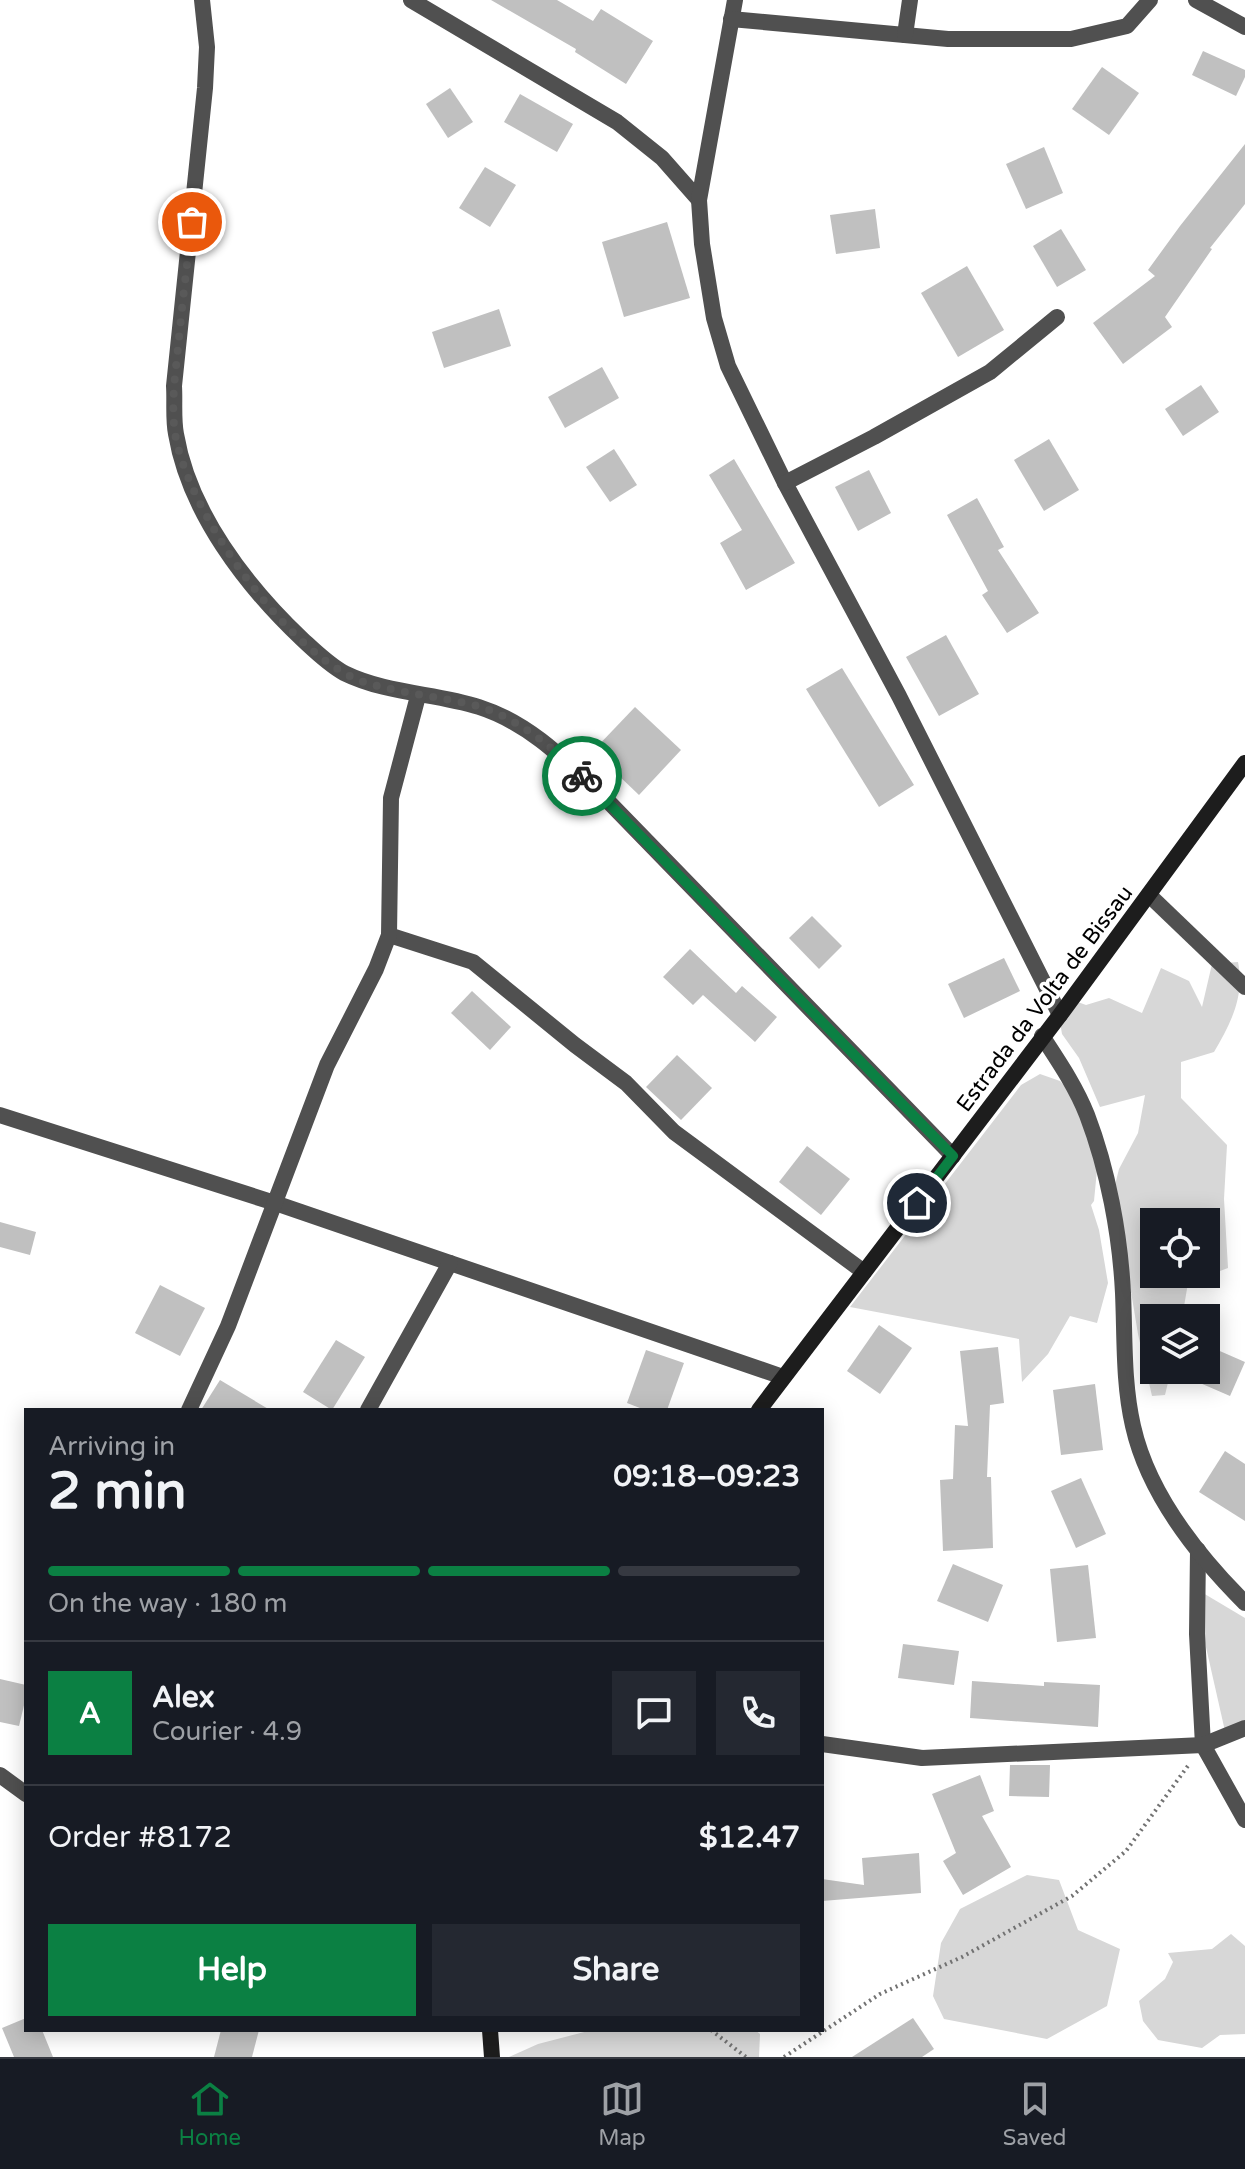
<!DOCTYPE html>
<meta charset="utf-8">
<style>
:root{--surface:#171b24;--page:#242831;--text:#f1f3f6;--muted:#9ea1a6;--line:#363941;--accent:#0b8043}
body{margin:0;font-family:"Varela Round",sans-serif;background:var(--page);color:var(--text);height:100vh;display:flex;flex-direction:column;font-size:30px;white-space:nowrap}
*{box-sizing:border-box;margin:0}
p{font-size:26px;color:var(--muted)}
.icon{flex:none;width:44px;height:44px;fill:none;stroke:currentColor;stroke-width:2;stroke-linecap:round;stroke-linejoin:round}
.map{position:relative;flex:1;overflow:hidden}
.drawer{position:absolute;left:24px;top:1408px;width:800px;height:624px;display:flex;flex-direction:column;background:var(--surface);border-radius:0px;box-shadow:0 4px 20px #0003}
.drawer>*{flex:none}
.buttons{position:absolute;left:1140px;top:1208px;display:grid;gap:16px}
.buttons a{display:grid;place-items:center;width:80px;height:80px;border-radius:0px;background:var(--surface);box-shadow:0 4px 20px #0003;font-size:40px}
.pin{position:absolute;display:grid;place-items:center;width:68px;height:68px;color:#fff;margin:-34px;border:4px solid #fff;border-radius:50%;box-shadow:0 2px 8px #0007}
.courier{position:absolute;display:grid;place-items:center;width:80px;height:80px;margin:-40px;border:6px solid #0b8043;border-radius:50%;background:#fff;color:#222;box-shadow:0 2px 10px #0007}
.summary em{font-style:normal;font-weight:800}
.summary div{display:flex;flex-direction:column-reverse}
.summary{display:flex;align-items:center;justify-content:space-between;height:136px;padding:0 24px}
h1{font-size:52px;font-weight:800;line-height:60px}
.bar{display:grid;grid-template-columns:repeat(4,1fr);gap:12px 8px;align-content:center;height:96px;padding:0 24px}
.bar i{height:10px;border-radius:6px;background:var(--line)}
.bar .selected{background:var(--accent)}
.bar p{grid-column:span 4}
.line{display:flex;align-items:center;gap:20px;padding:0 24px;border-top:2px solid var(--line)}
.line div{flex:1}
.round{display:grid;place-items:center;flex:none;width:84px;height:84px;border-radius:0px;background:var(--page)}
.cta{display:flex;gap:16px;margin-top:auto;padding:16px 24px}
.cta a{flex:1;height:92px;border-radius:0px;background:var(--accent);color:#fff;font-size:32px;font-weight:800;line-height:92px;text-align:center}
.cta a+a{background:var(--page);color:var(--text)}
.menu{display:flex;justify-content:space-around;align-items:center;height:112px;border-top:2px solid var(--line);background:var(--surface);font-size:22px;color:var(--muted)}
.menu a{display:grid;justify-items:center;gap:4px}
.menu .selected{color:var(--accent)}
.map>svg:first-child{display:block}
.green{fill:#d7d7d7;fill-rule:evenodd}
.building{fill:#c0c0c0}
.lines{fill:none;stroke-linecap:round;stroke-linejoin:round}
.path{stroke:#727272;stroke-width:4;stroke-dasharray:2 4;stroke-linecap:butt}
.minor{stroke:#505050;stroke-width:16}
.tertiary{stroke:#505050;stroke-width:16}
.secondary{stroke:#1d1d1d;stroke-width:16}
.done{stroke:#595959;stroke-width:8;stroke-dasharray:0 14.4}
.route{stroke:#0b8043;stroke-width:10}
.labels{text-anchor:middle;stroke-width:7;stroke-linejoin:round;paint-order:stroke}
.street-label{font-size:22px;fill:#000;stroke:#fff}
</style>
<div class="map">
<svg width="1245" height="2057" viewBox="0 0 1245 2057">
<rect width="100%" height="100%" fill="#fff"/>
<g class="green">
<path d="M1238,962C1245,996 1231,1023 1214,1052L1181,1062V1098L1227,1145L1224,1199L1228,1268L1188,1283L1182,1318H1154V1370H1171L1165,1395L1152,1396L1138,1334L1114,1189L1119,1169L1138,1133L1145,1095L1100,1107L1079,1058L1062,1034L1060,1022L1075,1001L1086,1005L1109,998L1142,1013L1161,968L1189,981L1202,1007L1212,964ZM1154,1222H1206V1274H1154Z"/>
<path d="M1040,1074L1060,1081L1076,1099L1097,1170L1094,1201L1091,1205L1099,1230L1108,1283L1097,1323L1070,1316L1048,1354L1022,1382L1019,1339L850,1307L1021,1085Z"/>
<path d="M1203,1593L1245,1618V1729L1227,1740L1201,1625Z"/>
<path d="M1027,1875L1059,1880L1078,1930L1120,1949L1107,2006L1047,2039L944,2019L933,1996L941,1943L960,1909Z"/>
<path d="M1231,1934L1245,1946V2034L1220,2035L1202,2048L1158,2040L1143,2021L1139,2001L1165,1979L1173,1962L1168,1953L1212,1949Z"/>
<path d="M592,2030H755L760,2034L759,2057H509L538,2044Z"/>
</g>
<g class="building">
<path d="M491,0H557L593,21L601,9L653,41L626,84L575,52L576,49Z"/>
<path d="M1203,51L1245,70V77L1236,96L1192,75Z"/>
<path d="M1102,67L1139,93L1109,135L1072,109Z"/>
<path d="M450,88L473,122L448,138L426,104Z"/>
<path d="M520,94L573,124L557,152L504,122Z"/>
<path d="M1245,144V204L1210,248L1212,249L1165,317L1172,327L1123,364L1093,323L1155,276L1148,270L1180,226Z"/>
<path d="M1044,147L1063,193L1026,209L1006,164Z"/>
<path d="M485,167L516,185L490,227L459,208Z"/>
<path d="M875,209L880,248L836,254L830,215Z"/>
<path d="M667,222L690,298L624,317L602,242Z"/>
<path d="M1061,229L1086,270L1057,287L1033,246Z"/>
<path d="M967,266L1004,330L958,357L921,293Z"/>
<path d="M499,309L511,346L444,368L432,332Z"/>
<path d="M602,367L619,398L565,428L548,397Z"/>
<path d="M1201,385L1219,412L1183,436L1165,409Z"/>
<path d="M1049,439L1079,490L1044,511L1014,460Z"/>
<path d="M614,449L637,485L610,502L586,467Z"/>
<path d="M734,459L795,563L746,590L720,543L742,530L709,475Z"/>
<path d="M869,470L891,513L858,531L835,487Z"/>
<path d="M977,498L1004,547L998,550L1039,613L1007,633L982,595L988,591L947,515Z"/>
<path d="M946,635L979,694L939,716L906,657Z"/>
<path d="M842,668L914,785L879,807L806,689Z"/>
<path d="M635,707L681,750L639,795L593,751Z"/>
<path d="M812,916L842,946L819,969L789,938Z"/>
<path d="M690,949L736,993L742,986L777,1017L755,1042L703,995L693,1005L663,977Z"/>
<path d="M1004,958L1020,991L964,1018L948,984Z"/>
<path d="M472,991L511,1027L490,1050L451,1013Z"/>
<path d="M677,1055L712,1088L681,1120L646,1087Z"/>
<path d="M807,1146L850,1179L821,1215L779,1182Z"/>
<path d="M0,1222L36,1232L30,1255L0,1247Z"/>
<path d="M160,1285L205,1308L180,1356L135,1333Z"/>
<path d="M879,1325L912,1348L880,1394L847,1371Z"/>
<path d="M336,1340L365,1357L332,1410L303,1392Z"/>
<path d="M1206,1345L1245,1362L1230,1396L1170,1370H1206Z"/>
<path d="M998,1347L1004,1403L990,1405L987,1477H991L993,1548L943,1551L940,1480L953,1479L955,1425L968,1426L960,1351Z"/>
<path d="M646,1350L684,1363L667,1410H645L627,1403Z"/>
<path d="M220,1380L270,1410H201Z"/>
<path d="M1095,1384L1103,1450L1061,1455L1053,1390Z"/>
<path d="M1225,1451L1245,1464V1521L1199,1492Z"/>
<path d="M1081,1478L1106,1534L1076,1548L1051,1491Z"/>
<path d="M953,1564L1003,1585L988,1622L937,1601Z"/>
<path d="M1088,1565L1096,1638L1057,1642L1050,1569Z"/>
<path d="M903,1644L959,1651L954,1685L898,1678Z"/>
<path d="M0,1679L26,1685V1697L19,1726L0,1722Z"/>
<path d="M972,1681L1044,1686V1682L1100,1685L1098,1727L970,1718Z"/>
<path d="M1010,1765H1050L1049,1797L1009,1796Z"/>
<path d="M980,1775L994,1811L982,1816L1011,1867L963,1895L943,1861L956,1853L932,1794Z"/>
<path d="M919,1853L921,1893L822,1901V1879L864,1885L862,1858Z"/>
<path d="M26,2018V2030H42L53,2057H14L2,2028Z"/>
<path d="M913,2018L934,2049L922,2057H852Z"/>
<path d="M221,2030H259L252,2057H214Z"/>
</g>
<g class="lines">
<g class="path">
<path d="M711,2030L746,2057"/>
<path d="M784,2057L880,1994L962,1957L1072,1896L1126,1851L1190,1763"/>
</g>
<g class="minor">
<path d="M202,0L207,47L205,88L174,386C175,401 173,419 176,434C189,512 246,586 302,639C315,651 328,664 344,673C387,694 435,693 479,707C529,723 565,760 602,795L953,1156"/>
<path d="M411,0L617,122L662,158L699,200"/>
<path d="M735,0L699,200L702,244L714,318L728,366L785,483L899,696L1060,1015"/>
<path d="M1196,0L1245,27"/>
<path d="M731,19L948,39H1071L1127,26L1150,0"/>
<path d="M905,35L910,0"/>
<path d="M785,483L874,437L990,372L1057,317"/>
<path d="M1149,895L1245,987"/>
<path d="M389,935L473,962L575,1045L626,1083L674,1132L864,1272"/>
<path d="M0,1115L275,1203L783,1377"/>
<path d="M189,1410L228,1326L327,1065L376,969L389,935L391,798L418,696"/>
<path d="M368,1410L450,1263"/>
<path d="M1198,1550L1197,1634L1203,1745L1245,1820"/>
<path d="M822,1744L922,1758L1203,1745L1245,1728"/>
<path d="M0,1775L26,1794"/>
</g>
<path class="tertiary" d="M1042,1036C1059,1062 1076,1087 1087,1115C1108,1170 1120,1234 1123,1293C1125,1337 1123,1383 1133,1426C1148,1493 1197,1555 1245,1603"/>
<g class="secondary">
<path d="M759,1410L1060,1015L1245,763"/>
<path d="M490,2030L492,2057"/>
</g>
</g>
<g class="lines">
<path class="done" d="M192,222C187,264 182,306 178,348C175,376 171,406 175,433C187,511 288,656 364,682C401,694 440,696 477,706C518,718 552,747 582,776"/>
<path class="route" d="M582,776L953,1156L917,1203"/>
</g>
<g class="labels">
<g class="street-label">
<text transform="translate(1044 998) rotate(-53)" y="8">Estrada da Volta de Bissau</text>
</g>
</g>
</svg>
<div class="buttons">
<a><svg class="icon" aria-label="locate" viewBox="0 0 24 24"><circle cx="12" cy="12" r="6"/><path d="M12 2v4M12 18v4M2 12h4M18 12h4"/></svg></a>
<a><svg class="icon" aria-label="layers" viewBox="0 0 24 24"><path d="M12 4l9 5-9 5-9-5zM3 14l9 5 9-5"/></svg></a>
</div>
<div class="pin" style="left:192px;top:222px;background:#ea580c"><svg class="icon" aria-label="bag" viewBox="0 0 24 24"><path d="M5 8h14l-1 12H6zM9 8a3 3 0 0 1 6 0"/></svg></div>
<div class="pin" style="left:917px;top:1203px;background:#1f2937"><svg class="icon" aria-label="home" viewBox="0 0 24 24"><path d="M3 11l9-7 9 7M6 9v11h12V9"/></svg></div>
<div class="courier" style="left:582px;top:776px"><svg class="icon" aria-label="bike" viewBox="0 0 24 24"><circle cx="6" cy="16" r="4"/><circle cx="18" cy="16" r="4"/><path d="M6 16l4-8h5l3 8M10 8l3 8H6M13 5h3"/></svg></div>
<section class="drawer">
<div class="summary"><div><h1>2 min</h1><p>Arriving in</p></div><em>09:18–09:23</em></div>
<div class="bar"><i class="selected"></i><i class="selected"></i><i class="selected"></i><i></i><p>On the way · 180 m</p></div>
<div class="line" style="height:144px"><b class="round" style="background:var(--accent);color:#fff">A</b><div><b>Alex</b><p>Courier · 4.9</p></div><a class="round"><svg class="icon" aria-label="chat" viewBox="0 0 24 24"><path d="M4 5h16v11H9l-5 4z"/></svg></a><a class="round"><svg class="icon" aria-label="phone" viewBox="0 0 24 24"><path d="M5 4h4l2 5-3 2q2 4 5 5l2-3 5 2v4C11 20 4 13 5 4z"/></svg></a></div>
<div class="line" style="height:104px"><div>Order #8172</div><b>$12.47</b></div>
<div class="cta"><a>Help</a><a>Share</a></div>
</section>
</div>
<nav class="menu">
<a class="selected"><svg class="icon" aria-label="home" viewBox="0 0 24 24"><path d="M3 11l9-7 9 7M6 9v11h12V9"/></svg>Home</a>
<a><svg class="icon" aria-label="map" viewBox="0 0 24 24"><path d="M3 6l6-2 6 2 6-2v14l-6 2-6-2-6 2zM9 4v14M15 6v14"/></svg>Map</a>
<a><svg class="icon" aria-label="saved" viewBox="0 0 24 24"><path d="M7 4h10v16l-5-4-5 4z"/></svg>Saved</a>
</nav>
